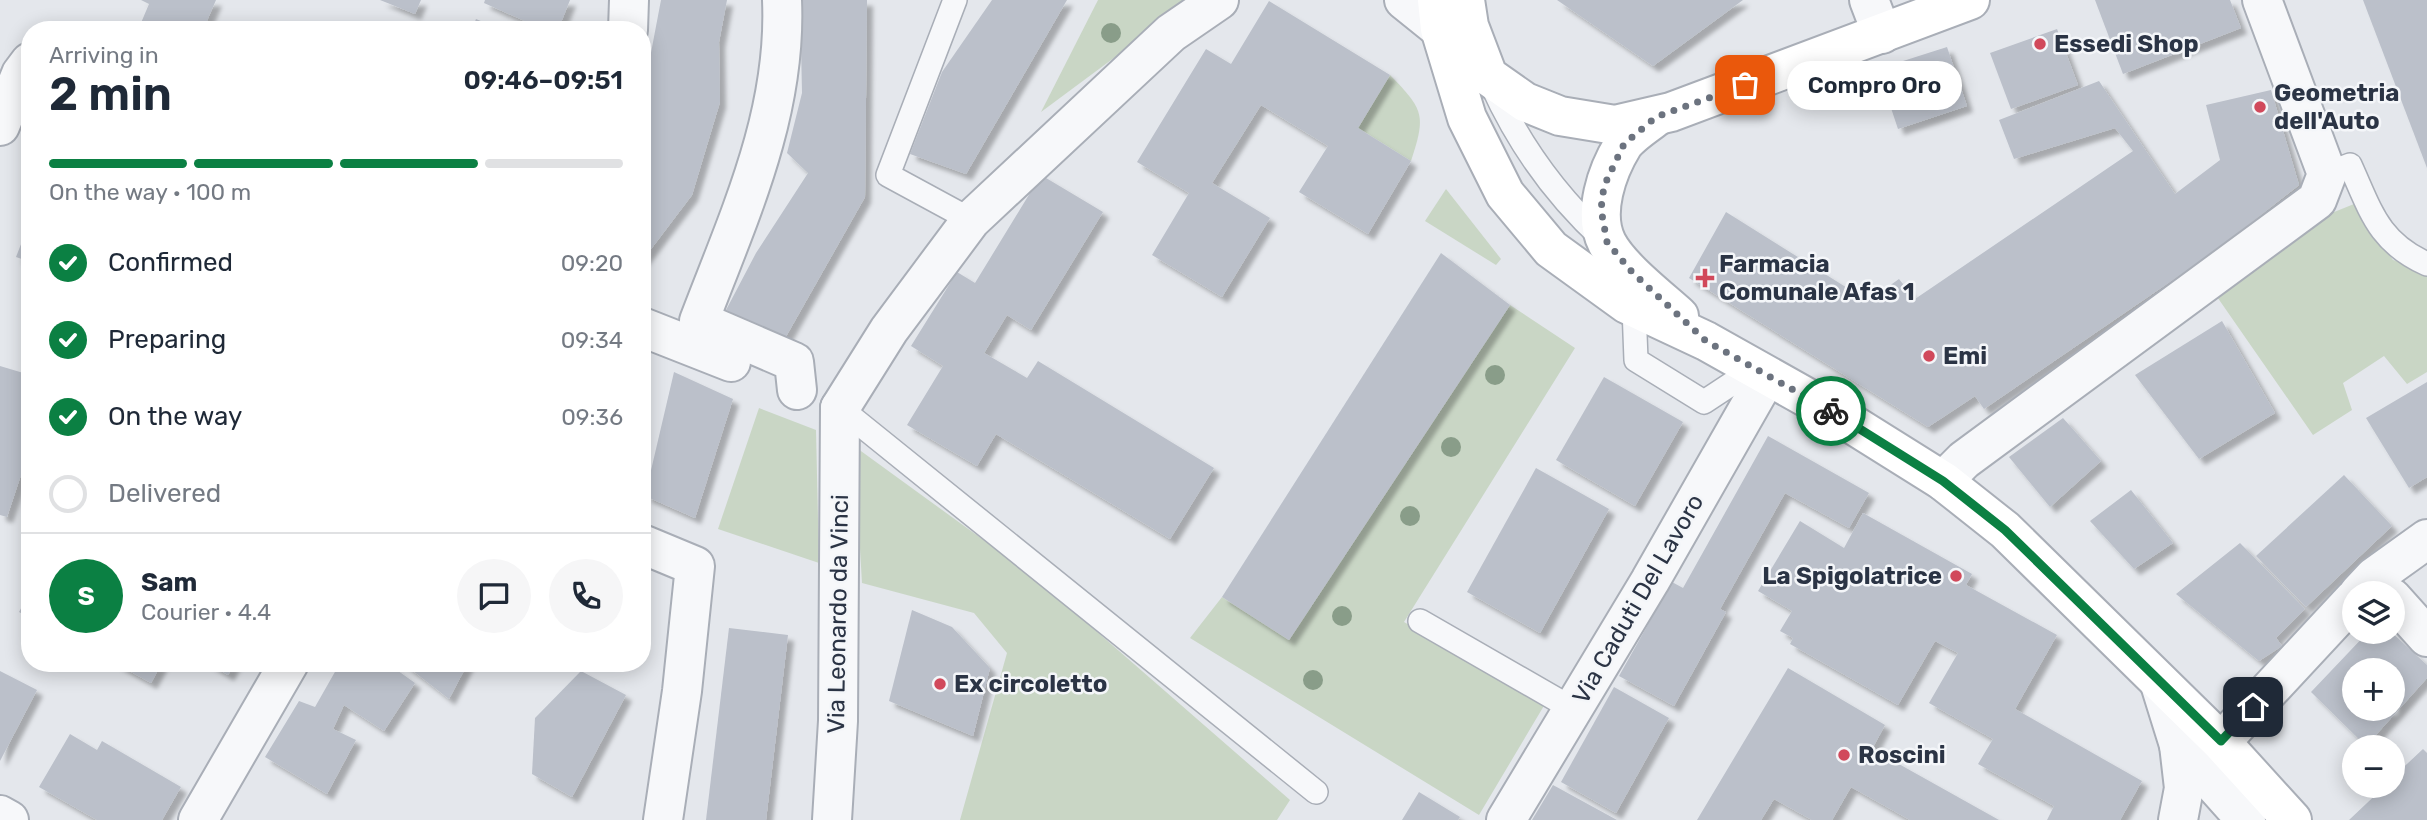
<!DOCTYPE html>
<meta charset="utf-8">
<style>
:root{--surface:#fff;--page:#f6f6f7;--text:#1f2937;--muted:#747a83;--line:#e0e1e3;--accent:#0b8043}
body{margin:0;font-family:Rubik,sans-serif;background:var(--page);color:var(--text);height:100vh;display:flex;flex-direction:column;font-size:26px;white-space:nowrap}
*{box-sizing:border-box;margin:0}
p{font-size:23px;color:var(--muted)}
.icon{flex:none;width:38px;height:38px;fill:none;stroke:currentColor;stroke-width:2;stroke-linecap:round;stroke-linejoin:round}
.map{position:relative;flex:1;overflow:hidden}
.panel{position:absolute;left:21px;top:21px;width:630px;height:651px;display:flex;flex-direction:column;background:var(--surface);border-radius:28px;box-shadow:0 4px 18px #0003}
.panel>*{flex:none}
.buttons{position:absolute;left:2342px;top:581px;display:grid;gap:14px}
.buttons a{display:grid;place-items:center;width:63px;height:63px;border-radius:50%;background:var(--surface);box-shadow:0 4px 18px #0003;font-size:35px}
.pin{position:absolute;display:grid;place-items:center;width:60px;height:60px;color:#fff;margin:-30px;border-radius:14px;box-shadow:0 4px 10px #0006}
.courier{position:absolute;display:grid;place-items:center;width:70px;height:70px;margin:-35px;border:5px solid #0b8043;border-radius:50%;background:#fff;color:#222;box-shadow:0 2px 9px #0007}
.bubble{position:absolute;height:49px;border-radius:24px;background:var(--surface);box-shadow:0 4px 18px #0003;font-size:23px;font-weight:600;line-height:49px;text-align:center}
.head em{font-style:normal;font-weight:600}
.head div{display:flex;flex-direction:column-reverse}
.head{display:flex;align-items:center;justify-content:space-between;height:119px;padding:0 28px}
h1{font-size:46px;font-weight:600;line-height:52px}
.bar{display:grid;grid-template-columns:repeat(4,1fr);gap:10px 7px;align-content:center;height:84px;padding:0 28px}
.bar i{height:9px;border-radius:5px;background:var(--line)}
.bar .selected{background:var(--accent)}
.bar p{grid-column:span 4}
.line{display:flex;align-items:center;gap:18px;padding:0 28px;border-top:2px solid var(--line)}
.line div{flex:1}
.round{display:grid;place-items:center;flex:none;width:74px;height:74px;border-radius:37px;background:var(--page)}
ol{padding:0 28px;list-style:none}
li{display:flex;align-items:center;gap:21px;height:77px}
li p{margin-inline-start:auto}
li .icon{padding:7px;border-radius:50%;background:var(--accent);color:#fff;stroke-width:4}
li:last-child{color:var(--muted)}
li i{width:38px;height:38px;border:4px solid var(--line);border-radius:50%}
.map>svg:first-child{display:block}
.green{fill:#c9d6c5}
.building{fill:#bbc0ca;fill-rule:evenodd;filter:url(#shadow)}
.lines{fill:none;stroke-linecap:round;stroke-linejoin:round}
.service-casing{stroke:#a9aeb7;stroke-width:26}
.minor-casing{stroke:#a9aeb7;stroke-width:42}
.tertiary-casing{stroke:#a9aeb7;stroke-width:42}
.secondary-casing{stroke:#a9aeb7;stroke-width:42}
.service{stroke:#f7f8fa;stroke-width:23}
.minor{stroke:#f7f8fa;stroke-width:38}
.tertiary{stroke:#f7f8fa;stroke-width:38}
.secondary{stroke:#fff;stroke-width:38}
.tree{fill:#899d89}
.done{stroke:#6c737f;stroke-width:7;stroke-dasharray:0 12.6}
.route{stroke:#0b8043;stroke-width:9}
.poi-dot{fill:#d1495b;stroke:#f4f6f9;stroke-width:2.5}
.labels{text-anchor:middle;stroke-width:5;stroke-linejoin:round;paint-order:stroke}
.poi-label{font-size:24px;font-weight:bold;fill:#2b3445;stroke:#f4f6f9;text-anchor:start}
.street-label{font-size:24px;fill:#2b3445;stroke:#f4f6f9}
</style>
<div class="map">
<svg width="2427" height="820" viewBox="0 0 2427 820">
<defs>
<filter id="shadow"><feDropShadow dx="6" dy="6" stdDeviation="2" flood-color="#0004"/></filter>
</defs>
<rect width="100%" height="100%" fill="#e4e7ec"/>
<g class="green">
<path d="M1098,0H1192L1041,112Z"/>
<path d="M1390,75C1424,110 1426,115 1411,161L1358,128Z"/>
<path d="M1446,189L1501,259L1496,265L1425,221Z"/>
<path d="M2354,204L2393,260L2427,270V372L2407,384L2384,356L2343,383L2352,410L2313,435L2213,291L2302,225Z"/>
<path d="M1510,305L1575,348L1404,622L1545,704L1479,815L1190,638L1222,597L1289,640Z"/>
<path d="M759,408L816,430L819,563L718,529Z"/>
<path d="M854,446L1033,576L1290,800L1277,820H960L1007,653L974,613L862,583Z"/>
</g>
<g class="building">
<path d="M141,0H216L203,30H138L149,4Z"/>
<path d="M380,0H421L415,14Z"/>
<path d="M485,0H570L558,30H545L484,3Z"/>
<path d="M661,0H727L719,42L720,102L692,195L642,261V100Z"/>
<path d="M800,0H867L865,197L784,340L726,310L756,253L808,173L787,153L802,93Z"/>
<path d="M992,0H1067L966,174L910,154L942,72Z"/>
<path d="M1557,0H1743L1653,66Z"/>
<path d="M2095,0H2230L2241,28L2123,74Z"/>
<path d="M2363,0H2427V168Z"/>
<path d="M1269,1L1390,75L1358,128L1411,161L1368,234L1299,192L1328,146L1261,105L1212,183L1270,218L1222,297L1152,255L1189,193L1137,162L1206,49L1231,64Z"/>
<path d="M476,19L502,30H472Z"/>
<path d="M2057,29L2078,85L2011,109L1990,53Z"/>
<path d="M1947,47L1967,106L1898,129L1878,69Z"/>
<path d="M2099,81L2175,194L2220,160L2206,105L2271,90L2299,185L2215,251L1984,409L1975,396L1928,427L1689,278L1726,212L1868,301L1899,279L1915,299L2133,151L2115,128L2014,159L1999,120Z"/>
<path d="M1041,175L1103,212L1031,330L1007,315L984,353L1027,378L1038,361L1214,468L1170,539L996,434L977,466L907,425L943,366L911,346L957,272L975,283Z"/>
<path d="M30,221V262L16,257Z"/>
<path d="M1441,253L1510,305L1289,640L1222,597Z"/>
<path d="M2222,321L2275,413L2199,459L2135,375Z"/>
<path d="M0,366L30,375V448L7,517L0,515Z"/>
<path d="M674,372L733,399L695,518L645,496Z"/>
<path d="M1604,377L1683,422L1635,506L1556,460Z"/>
<path d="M2427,382V477L2409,488L2366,418Z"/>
<path d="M2063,418L2101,461L2050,507L2009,457Z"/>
<path d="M1768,436L1869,493L1849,528L1785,493L1720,609L1726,612L1674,706L1619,676L1672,582L1683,588Z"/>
<path d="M1536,468L1609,509L1540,633L1467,592Z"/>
<path d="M2344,475L2392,526L2306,607L2256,556Z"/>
<path d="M2131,490L2173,543L2134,569L2090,521Z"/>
<path d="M1863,513L1972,574L1966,585L2057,635L2015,709L2142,781L2120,820H2047L2054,806L1978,764L1993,739L1929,703L1958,653L1935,641L1898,705L1790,644L1793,638L1780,631L1792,611L1758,591L1800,521L1844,548Z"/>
<path d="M2240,543L2305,609L2276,638L2282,646L2259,661L2176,594Z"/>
<path d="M30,592V618L19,612Z"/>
<path d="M912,610L952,627L990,668L973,736L889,701Z"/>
<path d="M729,628L788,635L766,820H706Z"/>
<path d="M2368,632H2391L2427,665V678L2366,746L2311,692ZM2354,670H2392V709H2354Z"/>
<path d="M115,663H162L151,683Z"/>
<path d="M208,663H235L228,675Z"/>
<path d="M340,663H387L415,683L384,731L344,705L333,729L356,740L327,794L265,757L299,701L315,707Z"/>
<path d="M403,663H468L449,699Z"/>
<path d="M1788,668L1885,725L1872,749L1999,820H1910L1851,787L1832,820H1812L1774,799L1761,820H1697Z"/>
<path d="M0,671L37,690L0,761Z"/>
<path d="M581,671L626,695L572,797L532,774L535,718Z"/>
<path d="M1614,687L1669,718L1616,813L1561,782Z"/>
<path d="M70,734L97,750L102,741L181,787L162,820H97L39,787Z"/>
<path d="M2423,749L2427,753V820H2349L2385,786H2392V778Z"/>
<path d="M1553,785L1617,820H1532Z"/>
<path d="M1419,792L1460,817L1458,820H1402Z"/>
</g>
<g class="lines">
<g class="service-casing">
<g id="service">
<path d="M955,0L888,175L971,220"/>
<path d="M1492,85C1519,145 1556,196 1604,240"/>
<path d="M2327,174L2350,165C2371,211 2378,242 2427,264"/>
<path d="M1634,308L1636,360L1704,402L1754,369"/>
<path d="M840,408L1316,792"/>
<path d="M1420,621L1573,709"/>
</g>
</g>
<g class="minor-casing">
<g id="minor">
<path d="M782,0C787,114 739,216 699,321L794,362L797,390"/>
<path d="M1404,0L1440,29"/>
<path d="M1869,0L1882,34"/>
<path d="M628,30L629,0"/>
<path d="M0,126L21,74L30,62"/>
<path d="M642,327L731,362"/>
<path d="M840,408L889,330L971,220L1171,33L1219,0"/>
<path d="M1943,481L1964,460L2317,200L2327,174L2262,0"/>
<path d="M642,544L695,566L682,691L663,820"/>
<path d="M2359,593L2374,577L2427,539"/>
<path d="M2392,598L2427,637"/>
<path d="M2221,742L2354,599"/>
<path d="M0,815L9,820"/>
<path d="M198,820L289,663"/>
<path d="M832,820L838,721L840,408"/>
<path d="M1506,820L1650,581L1767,376"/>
</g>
</g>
<g class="tertiary-casing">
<g id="tertiary">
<path d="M2160,684L2179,745L2246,820"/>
<path d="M2178,820L2184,788L2179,745"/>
</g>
</g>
<g class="secondary-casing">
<g id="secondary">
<path d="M1437,0L1440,29L1467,118L1505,194L1551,249L1627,304L1706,341L1836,414L1943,481L2005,530L2221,742L2292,820"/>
<path d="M1465,0L1469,26L1488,76L1525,102L1560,116L1615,125L1671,112L1970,0"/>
<path d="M1656,117C1646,125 1630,135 1623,145C1607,171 1592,213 1607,243C1620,268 1658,297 1679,316"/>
</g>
</g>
<use href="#service" class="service"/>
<use href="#minor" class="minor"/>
<use href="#tertiary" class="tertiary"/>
<use href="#secondary" class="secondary"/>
</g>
<g class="tree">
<circle cx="1111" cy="33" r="10"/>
<circle cx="1495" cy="375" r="10"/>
<circle cx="1451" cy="447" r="10"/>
<circle cx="1410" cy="516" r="10"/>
<circle cx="1342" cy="616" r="10"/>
<circle cx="1313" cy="680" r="10"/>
</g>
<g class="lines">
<path class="done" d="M1745,85L1656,117L1624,144L1604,186L1601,209L1607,242L1632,272L1706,341L1831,411"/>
<path class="route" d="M1831,411L1943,481L2005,530L2221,741L2253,707"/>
</g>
<g class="poi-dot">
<circle cx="2040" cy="44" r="7"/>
<circle cx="2260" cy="107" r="7"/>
<path d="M1701.5 267.5h7v7h7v7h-7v7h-7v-7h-7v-7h7z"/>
<circle cx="1929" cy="356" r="7"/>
<circle cx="1956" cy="576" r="7"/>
<circle cx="940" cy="684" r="7"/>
<circle cx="1844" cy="755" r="7"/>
</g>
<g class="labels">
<g class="poi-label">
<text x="2054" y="52">Essedi Shop</text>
<text x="2274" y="101">Geometria<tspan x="2274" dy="28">dell'Auto</tspan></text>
<text x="1719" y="272">Farmacia<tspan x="1719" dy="28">Comunale Afas 1</tspan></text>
<text x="1943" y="364">Emi</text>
<text x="1942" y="584" text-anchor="end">La Spigolatrice</text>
<text x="954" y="692">Ex circoletto</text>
<text x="1858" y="763">Roscini</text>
</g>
<g class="street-label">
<text transform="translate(1638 599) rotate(-60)" y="8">Via Caduti Del Lavoro</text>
<text transform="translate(838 614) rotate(-89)" y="8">Via Leonardo da Vinci</text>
</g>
</g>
</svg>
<div class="buttons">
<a><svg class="icon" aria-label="layers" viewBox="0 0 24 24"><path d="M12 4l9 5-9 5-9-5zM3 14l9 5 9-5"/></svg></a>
<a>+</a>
<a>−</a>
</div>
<div class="pin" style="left:1745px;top:85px;background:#ea580c"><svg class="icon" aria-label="bag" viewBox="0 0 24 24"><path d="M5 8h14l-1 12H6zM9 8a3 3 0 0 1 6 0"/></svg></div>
<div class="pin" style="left:2253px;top:707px;background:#1f2937"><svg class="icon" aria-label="home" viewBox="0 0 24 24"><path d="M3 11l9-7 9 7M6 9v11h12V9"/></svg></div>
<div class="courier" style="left:1831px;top:411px"><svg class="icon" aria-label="bike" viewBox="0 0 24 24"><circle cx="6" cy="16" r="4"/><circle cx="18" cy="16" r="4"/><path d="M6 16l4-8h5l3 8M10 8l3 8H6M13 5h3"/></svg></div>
<div class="bubble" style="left:1787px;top:61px;width:175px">Compro Oro</div>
<section class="panel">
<div class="head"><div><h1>2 min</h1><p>Arriving in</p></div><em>09:46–09:51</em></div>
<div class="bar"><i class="selected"></i><i class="selected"></i><i class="selected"></i><i></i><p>On the way · 100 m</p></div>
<ol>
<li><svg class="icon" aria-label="check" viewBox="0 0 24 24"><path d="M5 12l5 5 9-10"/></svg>Confirmed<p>09:20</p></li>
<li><svg class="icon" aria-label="check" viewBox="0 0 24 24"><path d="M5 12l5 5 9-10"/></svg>Preparing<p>09:34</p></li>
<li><svg class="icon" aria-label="check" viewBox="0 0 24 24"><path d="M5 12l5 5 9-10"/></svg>On the way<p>09:36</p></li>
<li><i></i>Delivered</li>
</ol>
<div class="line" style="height:126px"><b class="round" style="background:var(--accent);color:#fff">S</b><div><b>Sam</b><p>Courier · 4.4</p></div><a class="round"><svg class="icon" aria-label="chat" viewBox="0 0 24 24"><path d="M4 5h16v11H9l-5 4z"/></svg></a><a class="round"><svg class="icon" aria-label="phone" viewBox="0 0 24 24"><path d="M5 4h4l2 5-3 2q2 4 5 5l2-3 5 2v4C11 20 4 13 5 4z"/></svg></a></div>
</section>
</div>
